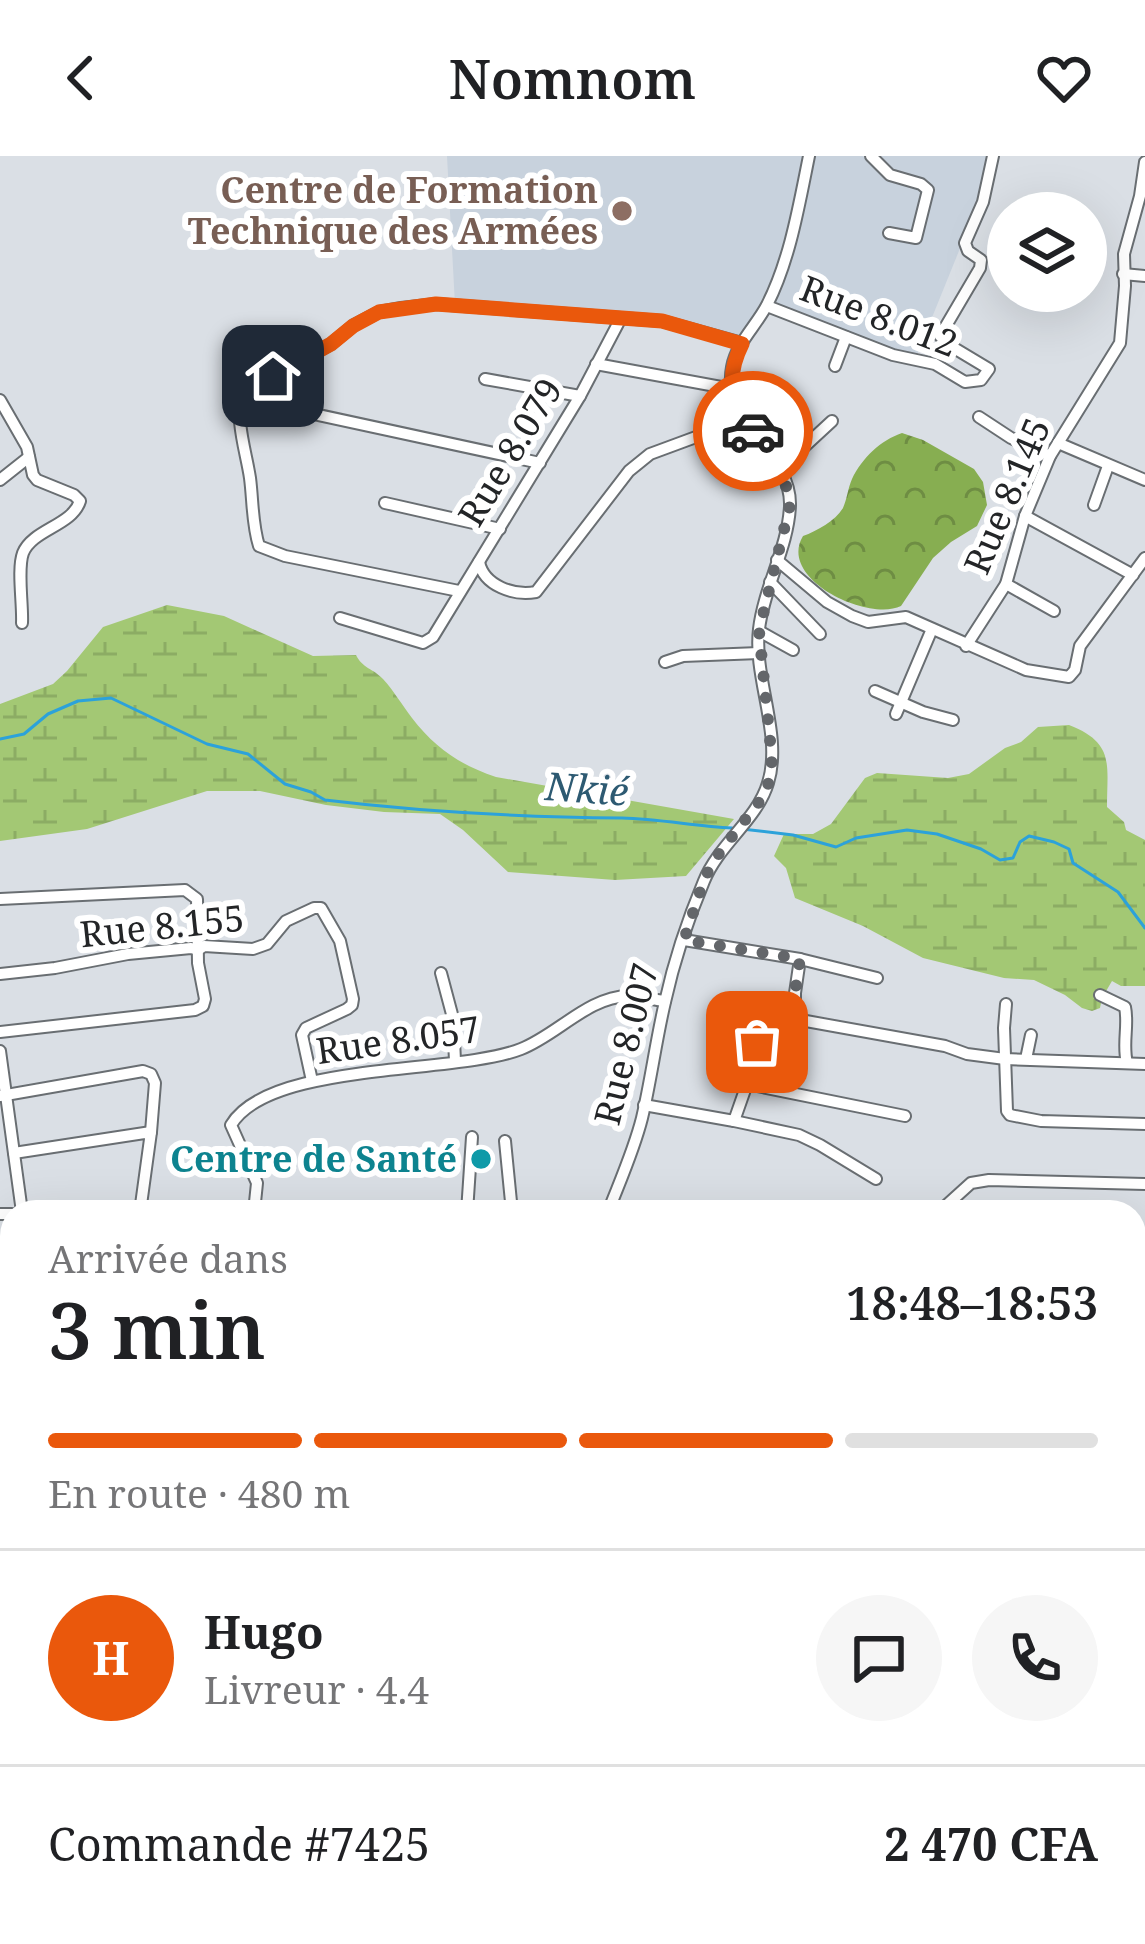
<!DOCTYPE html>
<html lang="fr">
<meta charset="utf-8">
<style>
:root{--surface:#fff;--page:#f6f6f6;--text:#202124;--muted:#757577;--line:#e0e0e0;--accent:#ea580c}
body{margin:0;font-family:"Noto Serif",serif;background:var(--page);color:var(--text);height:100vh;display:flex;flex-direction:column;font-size:45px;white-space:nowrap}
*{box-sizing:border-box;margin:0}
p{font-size:39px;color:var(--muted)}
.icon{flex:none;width:66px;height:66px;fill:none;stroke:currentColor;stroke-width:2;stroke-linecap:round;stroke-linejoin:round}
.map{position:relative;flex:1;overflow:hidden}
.sheet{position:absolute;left:0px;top:1044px;width:1146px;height:744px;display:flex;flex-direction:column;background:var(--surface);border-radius:36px 36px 0 0;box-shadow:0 12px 48px #0002}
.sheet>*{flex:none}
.controls{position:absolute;left:987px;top:36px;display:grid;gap:24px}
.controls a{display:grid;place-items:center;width:120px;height:120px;border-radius:50%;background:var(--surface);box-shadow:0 12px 48px #0002;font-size:60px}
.pin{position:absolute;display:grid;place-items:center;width:102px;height:102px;color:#fff;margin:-51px;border-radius:24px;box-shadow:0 6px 18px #0006}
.courier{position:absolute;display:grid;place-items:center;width:120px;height:120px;margin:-60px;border:9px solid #ea580c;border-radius:50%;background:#fff;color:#222;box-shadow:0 3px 15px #0007}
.summary em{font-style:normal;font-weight:600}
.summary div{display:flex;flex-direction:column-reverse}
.summary{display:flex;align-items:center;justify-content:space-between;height:204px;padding:0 48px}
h1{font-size:78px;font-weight:600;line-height:90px}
.bar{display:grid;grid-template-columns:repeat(4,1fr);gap:18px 12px;align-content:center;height:144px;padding:0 48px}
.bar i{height:15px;border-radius:9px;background:var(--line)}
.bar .active{background:var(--accent)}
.bar p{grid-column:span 4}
.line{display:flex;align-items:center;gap:30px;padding:0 48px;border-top:3px solid var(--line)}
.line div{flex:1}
.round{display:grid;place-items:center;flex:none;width:126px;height:126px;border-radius:63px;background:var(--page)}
header{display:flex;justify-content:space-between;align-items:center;height:156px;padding:0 48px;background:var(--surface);font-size:54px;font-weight:600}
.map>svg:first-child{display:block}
.built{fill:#c8d2dd}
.forest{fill:url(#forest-crowns)}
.wetland{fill:url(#wetland-marsh)}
.pitch{fill:#a3c874}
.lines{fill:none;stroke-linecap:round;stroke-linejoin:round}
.stream{stroke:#2ca2da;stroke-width:3}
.minor-casing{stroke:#696e72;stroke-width:14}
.major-casing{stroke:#696e72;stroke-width:16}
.minor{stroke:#fff;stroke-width:10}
.major{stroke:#fff;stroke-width:14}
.done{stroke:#63666a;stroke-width:12;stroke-dasharray:0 21.6}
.route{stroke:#ea580c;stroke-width:15}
.education-dot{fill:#8d6e63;stroke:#fff;stroke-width:4.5}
.culture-dot{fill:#0f9aa8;stroke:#fff;stroke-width:4.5}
.labels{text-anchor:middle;stroke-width:12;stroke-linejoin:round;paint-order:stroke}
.education-label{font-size:36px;font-weight:bold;fill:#785e54;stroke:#fff;text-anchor:end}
.street-label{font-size:36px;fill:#232527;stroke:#fff}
.culture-label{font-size:36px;font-weight:bold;fill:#0d838f;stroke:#fff;text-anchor:end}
.water-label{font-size:39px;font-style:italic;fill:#2d5a72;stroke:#fff}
</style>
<header><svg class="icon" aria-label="back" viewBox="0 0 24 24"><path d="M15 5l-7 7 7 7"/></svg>Nomnom<svg class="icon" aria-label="heart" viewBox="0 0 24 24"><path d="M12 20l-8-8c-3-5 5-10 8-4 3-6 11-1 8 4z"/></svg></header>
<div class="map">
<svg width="1145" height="1788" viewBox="0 0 1145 1788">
<defs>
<pattern id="forest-crowns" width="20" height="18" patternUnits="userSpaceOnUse" patternTransform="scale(3)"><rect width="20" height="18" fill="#87ae51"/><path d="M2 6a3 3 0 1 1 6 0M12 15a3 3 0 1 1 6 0" fill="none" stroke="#6e8d43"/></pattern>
<pattern id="wetland-marsh" width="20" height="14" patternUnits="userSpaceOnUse" patternTransform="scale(3)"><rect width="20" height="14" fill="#a3c874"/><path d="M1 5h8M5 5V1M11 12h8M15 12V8" fill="none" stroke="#8cac64"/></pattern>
</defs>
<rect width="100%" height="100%" fill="#dadfe5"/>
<g class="built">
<path d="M447,0H805L781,107L763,149L738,179L663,162L455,149Z"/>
<path d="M813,0H862L886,10L879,0H988L982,38L916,201L774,150L811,22Z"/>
</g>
<g class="forest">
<path d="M902,277L923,284L974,313L983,326L987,349L977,370L951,386L933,402L901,450C868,466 777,423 803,380C817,375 835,365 843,352C847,343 848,332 852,323C862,302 881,284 902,277Z"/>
<path d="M0,1133H12V1274L0,1292Z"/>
</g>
<g class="wetland">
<path d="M167,449L224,460L313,500L356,499C362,512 374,513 383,523C394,535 402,549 412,562C435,592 460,609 496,621L734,663L686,720L615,724L508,716L463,674L440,658L384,656L326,649L260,635H207L87,673L0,685V548L53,528L67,515L103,471Z"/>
<path d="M1069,569C1115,587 1107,608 1107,651L1124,666L1126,674L1145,684V830H1121L1112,825L1102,842L1100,852L1092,855L1082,852L1065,839L1034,824L1004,822L923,802L863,770L795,742L786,712L774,700L784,678H813L831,668L865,622L877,617L948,622L969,618L1005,592L1021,586L1038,571Z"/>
<path d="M423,1776H507L496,1788H393L404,1786Z"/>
</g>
<path class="pitch" d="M1134,1412L1145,1417V1507L1142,1513L1134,1510Z"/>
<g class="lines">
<g class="stream">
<path d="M0,583L24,578L48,558L78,545L111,542L207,588L248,598L285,628L311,636L325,644C423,656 524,661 622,662C659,663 695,670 732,672"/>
<path d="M742,673L793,679L836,691L856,682L907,674L937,678L981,693L1000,704L1013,702L1020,686L1029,680L1054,686L1069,693L1073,707L1118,736L1145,772"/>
</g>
<g class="minor-casing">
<g id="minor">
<path d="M871,0L890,19L921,28L928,34L916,82L889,77"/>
<path d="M1123,118L1145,120"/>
<path d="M767,150L893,199L935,208L965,226L981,224L989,213L949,189L940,180L980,112L981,104L968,95L965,87L983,46L993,0"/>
<path d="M596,208L732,233"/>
<path d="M835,210L846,181"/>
<path d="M485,223L580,240"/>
<path d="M240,242L540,307"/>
<path d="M0,244L27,291L33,319L37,324L74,339L80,345C72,370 33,373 23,397C17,413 23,448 22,467"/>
<path d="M979,261L1011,282L1050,300"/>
<path d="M1058,287L1145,324"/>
<path d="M780,313L832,265"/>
<path d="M0,324L29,301"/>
<path d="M385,347L500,373"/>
<path d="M1094,349L1108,310"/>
<path d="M1025,360L1133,419"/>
<path d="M777,404L827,446L852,460L868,466L906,461L1026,514L1069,521L1075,514L1080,490L1145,402"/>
<path d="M479,406C484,430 514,440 536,436L629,315L650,298L696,281L739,256"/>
<path d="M770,426L820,478"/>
<path d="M1006,428L1054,455"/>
<path d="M459,435L285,400L259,390C252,368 253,345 250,322C246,295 234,262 243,236L331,188L354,169L379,156L401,152L436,148L621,162"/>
<path d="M340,462L423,487L433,481L580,240L621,162L662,165L742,187"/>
<path d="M759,475L793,494"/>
<path d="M966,490L1006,428L1025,360L1050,300L1120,187L1125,130L1124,98L1140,40L1145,6"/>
<path d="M665,506L683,500L759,497"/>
<path d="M875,535L923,556L953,564"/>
<path d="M896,558L932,473"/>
<path d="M0,743L185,734L197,743L198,807L205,843L203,850L195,854L0,876"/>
<path d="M684,784L800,803L877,822"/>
<path d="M441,817L453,862L455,905"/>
<path d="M0,818L55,812L128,798L191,792L198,794L204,790L253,793L267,788L286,765L314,752H321L340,785L353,843L352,849L347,853L306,872L302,879L312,925"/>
<path d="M1100,839L1125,851C1129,869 1122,888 1127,907"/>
<path d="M1006,848L1004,872L1007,955L1010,959L1041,965L1145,968"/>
<path d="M795,863L945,890L967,898L1005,903L1145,908"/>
<path d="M0,895L22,1056"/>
<path d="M1026,903L1031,879"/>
<path d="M747,928L905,960"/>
<path d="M0,940L143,915L151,918L155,927L151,976"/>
<path d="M644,949L734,965L747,928L760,867L765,860L795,863V837L800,803"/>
<path d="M734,965L799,979L820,989L876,1023"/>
<path d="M505,985L512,1056"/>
<path d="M14,997L151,976L140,1056"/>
<path d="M254,1056L257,1027L231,969C269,905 455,919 521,893C557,879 588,841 628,840C640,839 653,844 665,845"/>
<path d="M467,1056L472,981"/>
<path d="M608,1056C620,1025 634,994 642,962C651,924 656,884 665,846C674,805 688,763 704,725C719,688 757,664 768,627C783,579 753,522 759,473C764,431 788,392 790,350C792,296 721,268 732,211C736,188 756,170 767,149C790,104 799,49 809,0"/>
<path d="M939,1056L971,1027L989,1024L1145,1028"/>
<path d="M0,1058H12"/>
<path d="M1134,1126L1145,1131"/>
<path d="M1134,1193L1145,1198"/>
<path d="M1134,1275L1145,1281"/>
<path d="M1134,1319L1145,1305"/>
<path d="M1134,1549L1145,1525"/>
<path d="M5,1569L12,1596"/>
<path d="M1134,1578L1145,1586"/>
<path d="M2,1694L12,1687"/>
<path d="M97,1776L111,1788"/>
<path d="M366,1776L371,1788"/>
<path d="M986,1776L997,1788"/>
<path d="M39,1788L55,1776"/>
<path d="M237,1788L248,1776"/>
<path d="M602,1788L615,1776"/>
<path d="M773,1788L784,1781L788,1788"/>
<path d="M1029,1788L1042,1776"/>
</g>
</g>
<g class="major-casing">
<path id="major" d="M1141,1788L1145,1784"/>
</g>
<use href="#minor" class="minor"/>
<use href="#major" class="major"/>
</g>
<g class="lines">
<path class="done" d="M753,275C770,299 787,319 790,349L759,475L772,604L768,629L760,645L720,696L705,721L684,784L800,803L795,837V862L765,860L760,867L757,886"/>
<path class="route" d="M273,220L331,188L353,170L379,156L436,148L662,165L742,188C725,222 731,245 753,275"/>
</g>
<circle class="education-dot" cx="622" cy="55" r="12"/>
<circle class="culture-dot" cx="481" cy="1003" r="12"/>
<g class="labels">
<g class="education-label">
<text x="598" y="47">Centre de Formation<tspan x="598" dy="41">Technique des Armées</tspan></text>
</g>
<g class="street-label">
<text transform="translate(879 160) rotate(21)" y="13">Rue 8.012</text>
<text transform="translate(510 296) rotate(-59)" y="13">Rue 8.079</text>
<text transform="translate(1007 340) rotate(-67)" y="13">Rue 8.145</text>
<text transform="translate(162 770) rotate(-6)" y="13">Rue 8.155</text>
<text transform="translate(398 884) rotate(-8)" y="13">Rue 8.057</text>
<text transform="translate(626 888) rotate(-76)" y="13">Rue 8.007</text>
</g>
<g class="culture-label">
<text x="457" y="1016">Centre de Santé</text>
</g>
<g class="water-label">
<text transform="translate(587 633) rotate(4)" y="14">Nkié</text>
</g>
</g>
</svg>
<div class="controls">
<a><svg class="icon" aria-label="layers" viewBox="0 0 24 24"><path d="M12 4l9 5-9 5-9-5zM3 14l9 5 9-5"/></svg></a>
</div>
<div class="pin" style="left:757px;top:886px;background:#ea580c"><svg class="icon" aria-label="bag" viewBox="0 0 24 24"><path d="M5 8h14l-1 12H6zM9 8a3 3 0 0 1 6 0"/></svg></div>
<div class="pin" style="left:273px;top:220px;background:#1f2937"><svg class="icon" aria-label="home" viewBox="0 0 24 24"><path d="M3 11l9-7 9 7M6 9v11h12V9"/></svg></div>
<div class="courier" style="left:753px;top:275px"><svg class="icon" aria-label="car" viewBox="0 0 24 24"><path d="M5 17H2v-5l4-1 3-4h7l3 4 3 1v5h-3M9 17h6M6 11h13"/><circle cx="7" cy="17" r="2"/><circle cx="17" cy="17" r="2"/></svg></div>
<section class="sheet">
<div class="summary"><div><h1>3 min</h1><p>Arrivée dans</p></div><em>18:48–18:53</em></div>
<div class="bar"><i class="active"></i><i class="active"></i><i class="active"></i><i></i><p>En route · 480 m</p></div>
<div class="line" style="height:216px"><b class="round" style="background:var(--accent);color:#fff">H</b><div><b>Hugo</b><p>Livreur · 4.4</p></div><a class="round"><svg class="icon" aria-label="chat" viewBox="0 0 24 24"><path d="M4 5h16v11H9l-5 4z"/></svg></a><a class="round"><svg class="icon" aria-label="phone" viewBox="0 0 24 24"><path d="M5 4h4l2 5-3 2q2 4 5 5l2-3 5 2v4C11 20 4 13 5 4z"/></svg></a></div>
<div class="line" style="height:156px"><div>Commande #7425</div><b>2 470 CFA</b></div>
</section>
</div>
